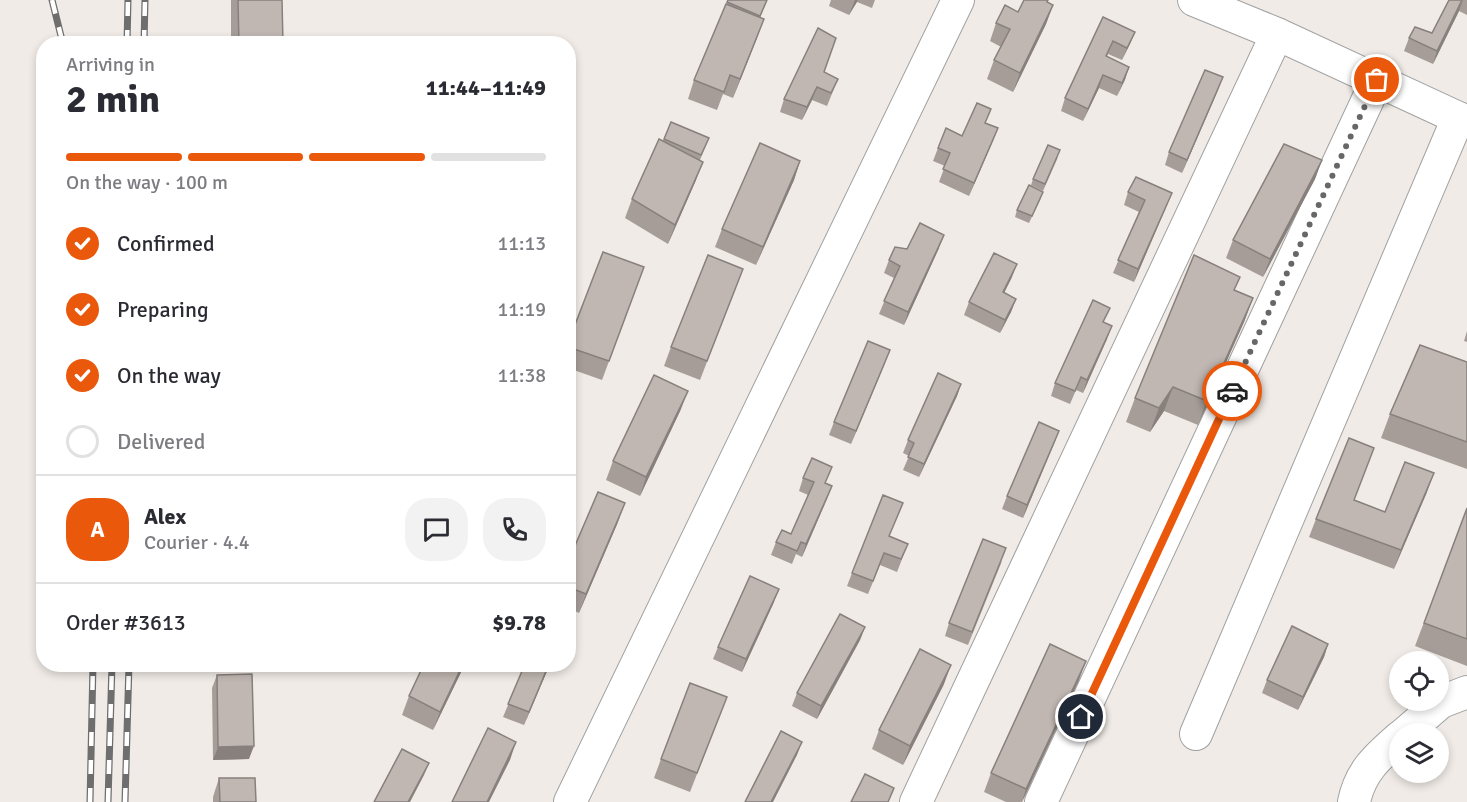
<!DOCTYPE html>
<meta charset="utf-8">
<style>
:root{--surface:#fff;--page:#f2f2f3;--text:#2b2b33;--muted:#7c7c81;--line:#e1e1e2;--accent:#ea580c}
body{margin:0;font-family:Signika,sans-serif;background:var(--page);color:var(--text);height:100vh;display:flex;flex-direction:column;font-size:22px;white-space:nowrap}
*{box-sizing:border-box;margin:0}
p{font-size:20px;color:var(--muted)}
.icon{flex:none;width:33px;height:33px;fill:none;stroke:currentColor;stroke-width:2;stroke-linecap:round;stroke-linejoin:round}
.map{position:relative;flex:1;overflow:hidden}
.sheet{position:absolute;left:36px;top:36px;width:540px;height:636px;display:flex;flex-direction:column;background:var(--surface);border-radius:24px;box-shadow:0 3px 9px #0003}
.sheet>*{flex:none}
.tools{position:absolute;left:1389px;top:651px;display:grid;gap:12px}
.tools a{display:grid;place-items:center;width:60px;height:60px;border-radius:50%;background:var(--surface);box-shadow:0 3px 9px #0003;font-size:30px}
.pin{position:absolute;display:grid;place-items:center;width:51px;height:51px;color:#fff;margin:-26px;border:3px solid #fff;border-radius:50%;box-shadow:0 2px 6px #0007}
.courier{position:absolute;display:grid;place-items:center;width:60px;height:60px;margin:-30px;border:4px solid #ea580c;border-radius:50%;background:#fff;color:#222;box-shadow:0 2px 8px #0007}
.headline em{font-style:normal;font-weight:800}
.headline div{display:flex;flex-direction:column-reverse}
.headline{display:flex;align-items:center;justify-content:space-between;height:102px;padding:0 30px}
h1{font-size:39px;font-weight:800;line-height:45px}
.bar{display:grid;grid-template-columns:repeat(4,1fr);gap:9px 6px;align-content:center;height:72px;padding:0 30px}
.bar i{height:8px;border-radius:4px;background:var(--line)}
.bar .on{background:var(--accent)}
.bar p{grid-column:span 4}
.line{display:flex;align-items:center;gap:15px;padding:0 30px;border-top:2px solid var(--line)}
.line div{flex:1}
.round{display:grid;place-items:center;flex:none;width:63px;height:63px;border-radius:24px;background:var(--page)}
ol{padding:0 30px;list-style:none}
li{display:flex;align-items:center;gap:18px;height:66px}
li p{margin-inline-start:auto}
li .icon{padding:6px;border-radius:50%;background:var(--accent);color:#fff;stroke-width:4}
li:last-child{color:var(--muted)}
li i{width:33px;height:33px;border:3px solid var(--line);border-radius:50%}
.map>svg:first-child{display:block}
.lines{fill:none;stroke-linecap:round;stroke-linejoin:round}
.minor-casing{stroke:#a1a1a1;stroke-width:34}
.minor{stroke:#fff;stroke-width:32}
.rail-casing{stroke:#6e6e6e;stroke-width:7}
.rail{stroke:#fff;stroke-width:4.5;stroke-dasharray:14;stroke-linecap:butt}
.wall{fill:#a69d99}
.shaded-wall{fill:#87807d}
.building{fill:#c1b7b2;stroke:#87807d;stroke-width:1.5}
.done{stroke:#696765;stroke-width:6;stroke-dasharray:0 10.8}
.route{stroke:#ea580c;stroke-width:8}
</style>
<div class="map">
<svg width="1467" height="802" viewBox="0 0 1467 802">
<rect width="100%" height="100%" fill="#f0ebe6"/>
<g class="lines">
<g class="minor-casing">
<g id="minor">
<path d="M1194,0L1277,34L1467,122"/>
<path d="M1196,734L1458,118"/>
<path d="M1404,734L1441,702L1467,692"/>
<path d="M570,802L958,0"/>
<path d="M916,802L1277,34"/>
<path d="M1041,802L1377,80"/>
<path d="M1354,802C1360,772 1377,757 1400,737"/>
</g>
</g>
<use href="#minor" class="minor"/>
<g class="rail-casing">
<g id="rail">
<path d="M52,0L63,44"/>
<path d="M127,44L128,0"/>
<path d="M144,44L145,0"/>
<path d="M90,802L93,664"/>
<path d="M108,802L112,664"/>
<path d="M125,802L129,664"/>
</g>
</g>
<use href="#rail" class="rail"/>
</g>
<g class="wall">
<path d="M231,0H282L283,44H231Z"/>
<path d="M728,0H767L760,18L757,38L733,98L723,94L717,110L688,99L694,80Z"/>
<path d="M831,0H875L872,8L857,2L849,15L829,6Z"/>
<path d="M1449,0H1467V15L1459,11L1433,64L1404,51L1409,38L1432,33Z"/>
<path d="M1048,3L1053,5L1046,24L1013,92L987,79L994,60L1001,47L990,41L996,23L1018,12Z"/>
<path d="M1103,17L1135,32L1122,60L1108,54L1107,57L1129,67L1117,96L1099,88L1083,121L1061,111L1065,98Z"/>
<path d="M824,72L838,79L827,106L812,100L802,120L780,112L784,99Z"/>
<path d="M1218,90L1182,173L1165,165L1169,152Z"/>
<path d="M671,122L709,138L700,160L696,180L668,244L625,218L632,199L663,141Z"/>
<path d="M986,123L998,128L969,196L939,182L945,166L933,161L938,148Z"/>
<path d="M1058,157L1043,191L1031,185L1033,179Z"/>
<path d="M1322,160L1315,179L1263,277L1226,258L1233,240Z"/>
<path d="M800,161L794,180L756,265L715,247L722,229Z"/>
<path d="M1128,192L1172,193L1167,205L1134,282L1113,273L1139,212L1124,205Z"/>
<path d="M1041,198L1029,223L1015,217L1017,210Z"/>
<path d="M939,248L904,325L879,314L894,278L884,273L889,260L907,249Z"/>
<path d="M644,267L602,380L568,368V343Z"/>
<path d="M1012,277L1004,293L1016,299L1011,312L1000,333L964,315L969,302Z"/>
<path d="M736,287L700,380L664,366L671,347Z"/>
<path d="M1235,290L1253,298L1244,322L1198,425L1164,411L1150,432L1126,422L1135,398Z"/>
<path d="M1104,323L1107,339L1083,393L1076,390L1070,404L1051,396L1055,383Z"/>
<path d="M1467,331V342L1464,341Z"/>
<path d="M1467,362V469L1381,438L1390,414Z"/>
<path d="M885,363L851,444L829,435L834,422Z"/>
<path d="M961,384L957,396L919,477L903,470L909,456L903,453L908,440Z"/>
<path d="M681,409L640,496L606,480L613,461Z"/>
<path d="M1059,431L1023,518L1002,509L1007,496Z"/>
<path d="M803,478L826,483L832,486L802,557L796,554L792,564L771,555L776,542L791,534L808,495L799,491Z"/>
<path d="M1427,492L1394,569L1309,537L1316,519L1355,500L1385,512Z"/>
<path d="M903,503L889,536L908,544L897,572L880,565L868,594L847,586L852,573Z"/>
<path d="M1467,508V666L1415,646Z"/>
<path d="M618,522L579,613L568,608V562Z"/>
<path d="M1002,561L968,645L945,636L949,623Z"/>
<path d="M774,602L742,672L713,659L718,647Z"/>
<path d="M865,627L860,640L817,719L792,706L797,693Z"/>
<path d="M1328,644L1324,657L1298,710L1262,693L1267,680Z"/>
<path d="M465,664L433,730L402,715L409,696Z"/>
<path d="M525,664H550L524,725L503,717Z"/>
<path d="M217,675L249,759L213,760L212,688Z"/>
<path d="M1079,680L1022,802H1006L984,792L991,773Z"/>
<path d="M944,684L903,765L872,749L879,730Z"/>
<path d="M727,697L690,792L654,778L661,759Z"/>
<path d="M219,778L256,802H213V797Z"/>
</g>
<g class="shaded-wall">
<path d="M855,0H858L849,15Z"/>
<path d="M1463,0L1459,11L1433,64L1437,51Z"/>
<path d="M1053,5L1046,24L1013,92L1020,73Z"/>
<path d="M764,19L757,38L733,98L740,79Z"/>
<path d="M1135,32L1130,44L1122,60L1127,48Z"/>
<path d="M1129,67L1125,80L1117,96L1122,83Z"/>
<path d="M1103,75L1099,88L1083,121L1088,109Z"/>
<path d="M1223,77L1218,90L1182,173L1187,160Z"/>
<path d="M817,87L812,100L802,120L807,107Z"/>
<path d="M998,128L993,141L969,196L974,183Z"/>
<path d="M1322,160L1315,179L1263,277L1270,259Z"/>
<path d="M800,161L794,180L756,265L763,247Z"/>
<path d="M703,162L696,180L668,244L675,225Z"/>
<path d="M1172,193L1167,205L1134,282L1138,269Z"/>
<path d="M944,235L939,248L904,325L908,312Z"/>
<path d="M1017,264L1012,277L998,305L1003,292Z"/>
<path d="M1253,298L1244,322L1198,425L1207,401Z"/>
<path d="M1016,299L1011,312L1000,333L1005,320Z"/>
<path d="M1112,326L1107,339L1083,393L1087,380Z"/>
<path d="M890,350L885,363L851,444L856,431Z"/>
<path d="M961,384L957,396L919,477L924,464Z"/>
<path d="M1173,387L1164,411L1150,432L1159,408Z"/>
<path d="M688,391L681,409L640,496L646,477Z"/>
<path d="M1059,431L1054,444L1023,518L1027,505Z"/>
<path d="M1434,473L1427,492L1394,569L1401,550Z"/>
<path d="M832,486L827,499L802,557L806,544Z"/>
<path d="M625,503L618,522L579,613L586,594Z"/>
<path d="M779,589L774,602L742,672L746,659Z"/>
<path d="M865,627L860,640L817,719L821,706Z"/>
<path d="M1328,644L1324,657L1298,710L1303,697Z"/>
<path d="M1086,661L1079,680L1022,802L1026,789Z"/>
<path d="M463,664H465L433,730L440,712Z"/>
<path d="M549,664H550L524,725L529,712Z"/>
<path d="M951,665L944,684L903,765L910,746Z"/>
<path d="M516,742L510,760L489,802H487Z"/>
<path d="M802,742L797,755L773,802H771Z"/>
<path d="M254,746L249,759L213,760L218,747Z"/>
<path d="M429,763L424,775L410,802H408Z"/>
</g>
<g class="building">
<path d="M238,0H282L283,44H239Z"/>
<path d="M728,0H767L760,16L727,2Z"/>
<path d="M1024,0H1048L1047,2L1053,5L1020,73L994,60L1010,29L996,23L1005,5L1018,12Z"/>
<path d="M1449,0H1462L1437,51L1409,38L1415,27L1432,33Z"/>
<path d="M726,4L764,19L740,79L730,75L724,92L694,80Z"/>
<path d="M1103,17L1135,32L1127,48L1113,41L1106,56L1129,67L1122,83L1103,75L1088,109L1065,98Z"/>
<path d="M818,28L836,38L824,72L838,79L831,93L817,87L807,107L784,99Z"/>
<path d="M1205,70L1223,77L1187,160L1169,152Z"/>
<path d="M977,103L991,109L985,123L998,128L974,183L943,169L950,153L938,148L946,128L962,136Z"/>
<path d="M671,122L709,138L701,155L664,139Z"/>
<path d="M659,139L703,162L675,225L632,199Z"/>
<path d="M760,143L800,161L763,247L722,229Z"/>
<path d="M1284,144L1322,160L1270,259L1233,240Z"/>
<path d="M1048,145L1060,150L1045,184L1033,179Z"/>
<path d="M1136,177L1172,193L1138,269L1118,260L1145,200L1128,192Z"/>
<path d="M1029,185L1043,192L1032,216L1017,210Z"/>
<path d="M920,223L944,235L908,312L884,301L900,266L889,260L895,247L907,249Z"/>
<path d="M603,252L644,267L609,361L568,347V343Z"/>
<path d="M994,253L1017,264L1003,292L1016,299L1005,320L969,302Z"/>
<path d="M708,255L743,269L707,361L671,347Z"/>
<path d="M1194,255L1240,277L1234,290L1253,298L1207,401L1173,387L1159,408L1135,398Z"/>
<path d="M1093,300L1110,308L1103,322L1112,326L1087,380L1081,377L1075,391L1055,383Z"/>
<path d="M868,341L890,350L856,431L834,422Z"/>
<path d="M1420,345L1467,362V442L1390,414Z"/>
<path d="M938,373L961,384L924,464L908,457L914,443L908,440Z"/>
<path d="M654,375L688,391L646,477L613,461Z"/>
<path d="M1039,422L1059,431L1027,505L1007,496Z"/>
<path d="M568,437L574,439L568,450Z"/>
<path d="M1349,438L1374,448L1354,500L1385,512L1405,462L1434,473L1401,550L1316,519Z"/>
<path d="M812,458L832,467L825,483L832,486L806,544L801,542L797,551L776,542L782,530L791,534L814,482L803,478Z"/>
<path d="M598,492L625,503L586,594L568,587V562Z"/>
<path d="M883,495L903,503L889,536L908,544L901,559L884,553L873,581L852,573Z"/>
<path d="M1467,508V639L1424,623Z"/>
<path d="M983,539L1006,548L972,632L949,623Z"/>
<path d="M750,576L779,589L746,659L718,647Z"/>
<path d="M840,614L865,627L821,706L797,693Z"/>
<path d="M1292,626L1328,644L1303,697L1267,680Z"/>
<path d="M1050,644L1086,661L1026,789L991,773Z"/>
<path d="M920,649L951,665L910,746L879,730Z"/>
<path d="M424,664H463L440,712L409,696Z"/>
<path d="M525,664H549L529,712L508,704Z"/>
<path d="M252,674L254,746L218,747L217,675Z"/>
<path d="M690,683L727,697L697,773L661,759Z"/>
<path d="M488,728L516,742L487,802H452Z"/>
<path d="M781,731L802,742L771,802H745Z"/>
<path d="M402,749L429,763L408,802H374Z"/>
<path d="M865,774L894,788L888,802H851Z"/>
<path d="M219,778H255L256,802H220Z"/>
</g>
<g class="lines">
<path class="done" d="M1232,391L1377,80"/>
<path class="route" d="M1081,717L1232,391"/>
</g>
</svg>
<div class="tools">
<a><svg class="icon" aria-label="locate" viewBox="0 0 24 24"><circle cx="12" cy="12" r="6"/><path d="M12 2v4M12 18v4M2 12h4M18 12h4"/></svg></a>
<a><svg class="icon" aria-label="layers" viewBox="0 0 24 24"><path d="M12 4l9 5-9 5-9-5zM3 14l9 5 9-5"/></svg></a>
</div>
<div class="pin" style="left:1377px;top:80px;background:#ea580c"><svg class="icon" aria-label="bag" viewBox="0 0 24 24"><path d="M5 8h14l-1 12H6zM9 8a3 3 0 0 1 6 0"/></svg></div>
<div class="pin" style="left:1081px;top:717px;background:#1f2937"><svg class="icon" aria-label="home" viewBox="0 0 24 24"><path d="M3 11l9-7 9 7M6 9v11h12V9"/></svg></div>
<div class="courier" style="left:1232px;top:391px"><svg class="icon" aria-label="car" viewBox="0 0 24 24"><path d="M5 17H2v-5l4-1 3-4h7l3 4 3 1v5h-3M9 17h6M6 11h13"/><circle cx="7" cy="17" r="2"/><circle cx="17" cy="17" r="2"/></svg></div>
<section class="sheet">
<div class="headline"><div><h1>2 min</h1><p>Arriving in</p></div><em>11:44–11:49</em></div>
<div class="bar"><i class="on"></i><i class="on"></i><i class="on"></i><i></i><p>On the way · 100 m</p></div>
<ol>
<li><svg class="icon" aria-label="check" viewBox="0 0 24 24"><path d="M5 12l5 5 9-10"/></svg>Confirmed<p>11:13</p></li>
<li><svg class="icon" aria-label="check" viewBox="0 0 24 24"><path d="M5 12l5 5 9-10"/></svg>Preparing<p>11:19</p></li>
<li><svg class="icon" aria-label="check" viewBox="0 0 24 24"><path d="M5 12l5 5 9-10"/></svg>On the way<p>11:38</p></li>
<li><i></i>Delivered</li>
</ol>
<div class="line" style="height:108px"><b class="round" style="background:var(--accent);color:#fff">A</b><div><b>Alex</b><p>Courier · 4.4</p></div><a class="round"><svg class="icon" aria-label="chat" viewBox="0 0 24 24"><path d="M4 5h16v11H9l-5 4z"/></svg></a><a class="round"><svg class="icon" aria-label="phone" viewBox="0 0 24 24"><path d="M5 4h4l2 5-3 2q2 4 5 5l2-3 5 2v4C11 20 4 13 5 4z"/></svg></a></div>
<div class="line" style="height:78px"><div>Order #3613</div><b>$9.78</b></div>
</section>
</div>
